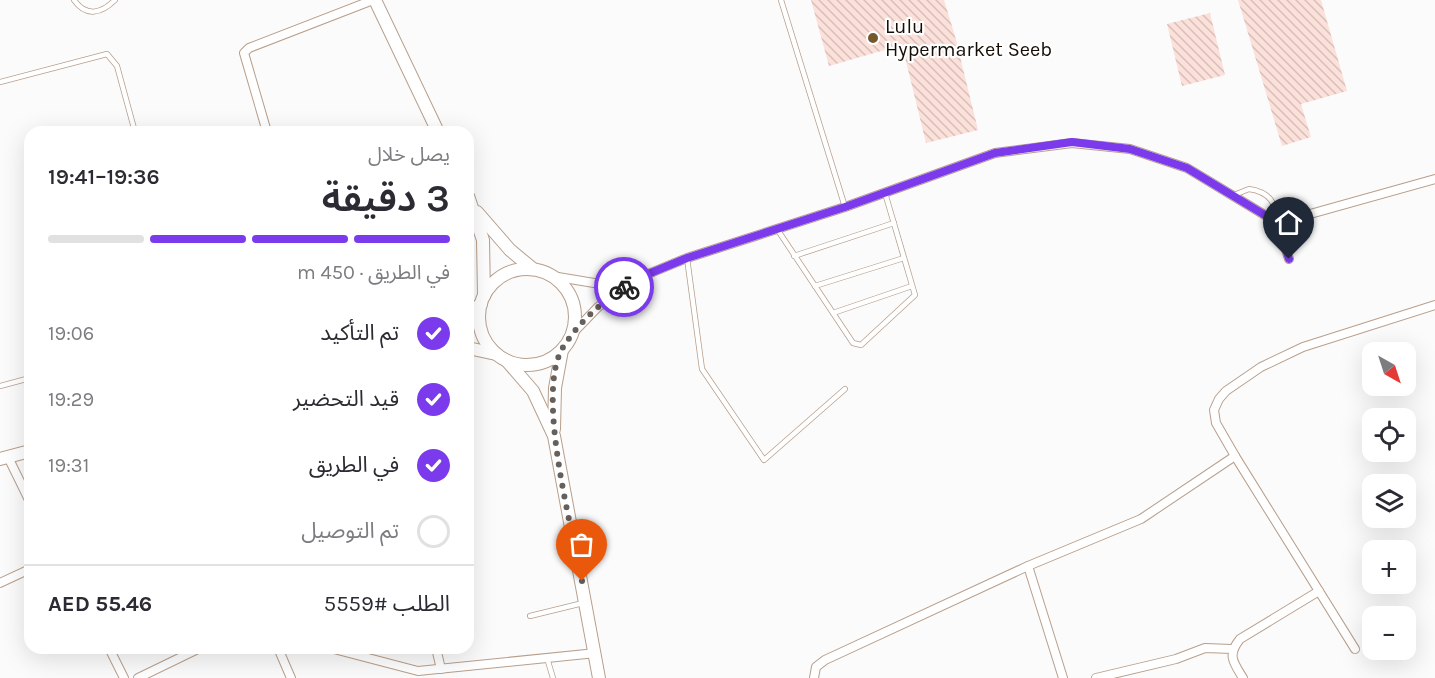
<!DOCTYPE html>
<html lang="ar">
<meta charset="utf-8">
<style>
:root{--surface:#fff;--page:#f2f2f3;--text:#2b2b33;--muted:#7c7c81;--line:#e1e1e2;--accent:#7c3aed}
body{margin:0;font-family:Karla,"Noto Sans Arabic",sans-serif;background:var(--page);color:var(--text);direction:rtl;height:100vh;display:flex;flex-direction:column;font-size:22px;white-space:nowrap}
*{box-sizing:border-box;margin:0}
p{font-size:20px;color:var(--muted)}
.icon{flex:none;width:33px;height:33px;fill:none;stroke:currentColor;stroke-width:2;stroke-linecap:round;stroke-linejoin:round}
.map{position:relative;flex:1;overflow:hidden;direction:ltr}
.details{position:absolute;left:24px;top:126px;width:450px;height:528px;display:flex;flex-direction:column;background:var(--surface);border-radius:18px;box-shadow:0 6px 24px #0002;direction:rtl}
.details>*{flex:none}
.needle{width:39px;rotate:141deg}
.buttons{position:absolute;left:1362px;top:342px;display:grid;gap:12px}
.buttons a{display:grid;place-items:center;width:54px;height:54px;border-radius:12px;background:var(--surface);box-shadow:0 6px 24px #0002;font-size:30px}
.pin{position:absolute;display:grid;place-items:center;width:51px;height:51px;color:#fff;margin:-62px -26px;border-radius:50% 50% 50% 0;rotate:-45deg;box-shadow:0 0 6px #0007}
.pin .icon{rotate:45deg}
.courier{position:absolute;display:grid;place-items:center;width:60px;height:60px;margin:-30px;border:4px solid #7c3aed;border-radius:50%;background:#fff;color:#222;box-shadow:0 2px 8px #0007}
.headline em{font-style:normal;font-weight:600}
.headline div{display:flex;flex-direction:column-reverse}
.headline{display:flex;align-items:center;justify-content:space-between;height:102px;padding:0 24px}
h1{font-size:39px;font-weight:600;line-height:45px}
.bar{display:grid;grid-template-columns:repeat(4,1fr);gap:9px 6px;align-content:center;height:72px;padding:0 24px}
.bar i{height:8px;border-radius:4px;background:var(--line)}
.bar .selected{background:var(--accent)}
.bar p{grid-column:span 4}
.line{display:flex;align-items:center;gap:15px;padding:0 24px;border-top:2px solid var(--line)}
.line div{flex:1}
ol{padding:0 24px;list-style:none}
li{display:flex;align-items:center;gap:18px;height:66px}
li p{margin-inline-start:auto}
li .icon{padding:6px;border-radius:50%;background:var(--accent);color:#fff;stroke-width:4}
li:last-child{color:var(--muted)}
li i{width:33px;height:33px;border:3px solid var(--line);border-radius:50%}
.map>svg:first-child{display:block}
.building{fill:url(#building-back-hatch)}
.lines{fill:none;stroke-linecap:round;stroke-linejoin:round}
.lane-casing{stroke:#b89f8c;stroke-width:6}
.street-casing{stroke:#b89f8c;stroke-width:10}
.secondary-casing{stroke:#b89f8c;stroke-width:14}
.lane{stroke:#fff;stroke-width:4.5}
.street{stroke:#fff;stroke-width:8}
.secondary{stroke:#fff;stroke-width:12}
.done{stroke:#66605c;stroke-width:6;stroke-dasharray:0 10.8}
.route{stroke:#7c3aed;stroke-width:8}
.poi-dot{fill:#74572a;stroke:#fff;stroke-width:2}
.labels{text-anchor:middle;stroke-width:4.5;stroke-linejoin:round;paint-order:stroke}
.poi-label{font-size:20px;fill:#150d06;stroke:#fff;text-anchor:start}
</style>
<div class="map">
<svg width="1435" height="678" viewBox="0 0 1435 678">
<defs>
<pattern id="building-back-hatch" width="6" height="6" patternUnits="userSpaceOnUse" patternTransform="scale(1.5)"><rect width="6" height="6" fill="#fce0da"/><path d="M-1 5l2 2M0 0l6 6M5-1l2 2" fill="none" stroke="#d7bfba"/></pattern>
</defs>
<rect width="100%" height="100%" fill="#fbfbfb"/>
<g class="building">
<path d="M811,0H944L955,36L978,130L926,143L902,45L829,66Z"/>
<path d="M1238,0H1321L1347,91L1301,104L1311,137L1282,146Z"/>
<path d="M1210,13L1225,75L1182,86L1167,24Z"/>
</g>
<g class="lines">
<g class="lane-casing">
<g id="lane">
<path d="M74,0C86,17 101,14 115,0"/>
<path d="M781,0L845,207"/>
<path d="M0,82L107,54L117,66L135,132"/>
<path d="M1234,195L1249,189C1270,192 1276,203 1278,223"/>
<path d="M777,229L853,343L861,345L915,295L885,193"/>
<path d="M794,256L894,223"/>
<path d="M687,258L702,369L764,460L845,389"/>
<path d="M815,286L904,258"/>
<path d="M833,313L912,286"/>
<path d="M0,386L30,378"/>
<path d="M530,616L583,603"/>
<path d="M547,658L553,678"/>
</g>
</g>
<g class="street-casing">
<g id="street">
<path d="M267,132L244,53L249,48L373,0"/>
<path d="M1278,223L1289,259"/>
<path d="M552,276L600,284L636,279L687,258L845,207L995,153L1072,143L1130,149L1187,168L1278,223L1435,179"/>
<path d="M571,335L598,307L634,281"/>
<path d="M8,457L30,502"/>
<path d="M1028,566L1063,678"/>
<path d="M0,583L30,569"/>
<path d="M109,648L124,678"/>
<path d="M278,648L291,678"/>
<path d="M330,648L418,671L596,653"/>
<path d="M436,648L441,669"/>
<path d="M1355,649L1235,456L1216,423L1214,410L1219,399L1226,391L1261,367L1303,347L1435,305"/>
<path d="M138,678L200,648"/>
<path d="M814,678L816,667L825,660L1028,566L1141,519L1235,456"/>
<path d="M1096,678L1176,659L1205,648L1232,649"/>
<path d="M1243,678C1233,662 1227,655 1240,639L1319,591"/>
</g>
</g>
<g class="secondary-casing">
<g id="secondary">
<path d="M375,0L438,132"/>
<path d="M468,196L483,240L484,296"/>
<path d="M477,212L510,250L533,269"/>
<circle cx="527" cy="317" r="48"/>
<path d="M468,314L481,304"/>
<path d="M468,348L496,354"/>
<path d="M507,361L533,391L554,436L599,678"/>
<path d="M554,429L555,388L562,350"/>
<path d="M0,459L30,451"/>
</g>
</g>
<use href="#lane" class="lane"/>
<use href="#street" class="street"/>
<use href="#secondary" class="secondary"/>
</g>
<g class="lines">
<path class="done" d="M582,581C572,528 536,396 562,349C577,324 600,304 624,287"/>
<path class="route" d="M624,287L636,279L687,258L845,207L995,153L1072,142L1130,149L1187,168L1278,223L1289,259"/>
</g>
<circle class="poi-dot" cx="873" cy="38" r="6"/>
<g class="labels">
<g class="poi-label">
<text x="885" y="33">Lulu<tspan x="885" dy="23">Hypermarket Seeb</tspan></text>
</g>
</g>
</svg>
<div class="buttons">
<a><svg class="needle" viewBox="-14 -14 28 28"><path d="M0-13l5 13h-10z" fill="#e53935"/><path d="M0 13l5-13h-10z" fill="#7c7c81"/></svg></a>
<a><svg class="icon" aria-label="locate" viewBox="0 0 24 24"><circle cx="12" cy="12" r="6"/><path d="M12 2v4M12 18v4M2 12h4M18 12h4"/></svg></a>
<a><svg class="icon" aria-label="layers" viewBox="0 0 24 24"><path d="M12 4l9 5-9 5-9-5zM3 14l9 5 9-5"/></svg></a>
<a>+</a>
<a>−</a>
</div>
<div class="pin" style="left:582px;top:581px;background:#ea580c"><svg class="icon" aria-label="bag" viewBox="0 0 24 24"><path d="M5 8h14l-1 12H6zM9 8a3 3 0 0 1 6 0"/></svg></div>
<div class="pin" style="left:1289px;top:259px;background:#1f2937"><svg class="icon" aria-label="home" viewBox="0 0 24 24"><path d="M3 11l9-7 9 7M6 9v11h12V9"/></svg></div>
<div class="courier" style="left:624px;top:287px"><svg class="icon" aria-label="bike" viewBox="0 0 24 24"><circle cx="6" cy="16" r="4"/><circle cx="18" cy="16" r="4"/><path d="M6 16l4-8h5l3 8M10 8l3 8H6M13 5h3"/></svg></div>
<section class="details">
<div class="headline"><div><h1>3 دقيقة</h1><p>يصل خلال</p></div><em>19:36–19:41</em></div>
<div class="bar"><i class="selected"></i><i class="selected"></i><i class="selected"></i><i></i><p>في الطريق · 450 m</p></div>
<ol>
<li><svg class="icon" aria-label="check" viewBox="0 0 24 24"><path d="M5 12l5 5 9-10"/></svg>تم التأكيد<p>19:06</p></li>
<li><svg class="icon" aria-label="check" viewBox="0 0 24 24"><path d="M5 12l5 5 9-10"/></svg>قيد التحضير<p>19:29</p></li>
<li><svg class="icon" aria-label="check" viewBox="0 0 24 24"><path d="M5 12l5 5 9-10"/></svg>في الطريق<p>19:31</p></li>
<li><i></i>تم التوصيل</li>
</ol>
<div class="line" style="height:78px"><div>الطلب #5559</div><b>AED 55.46</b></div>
</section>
</div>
